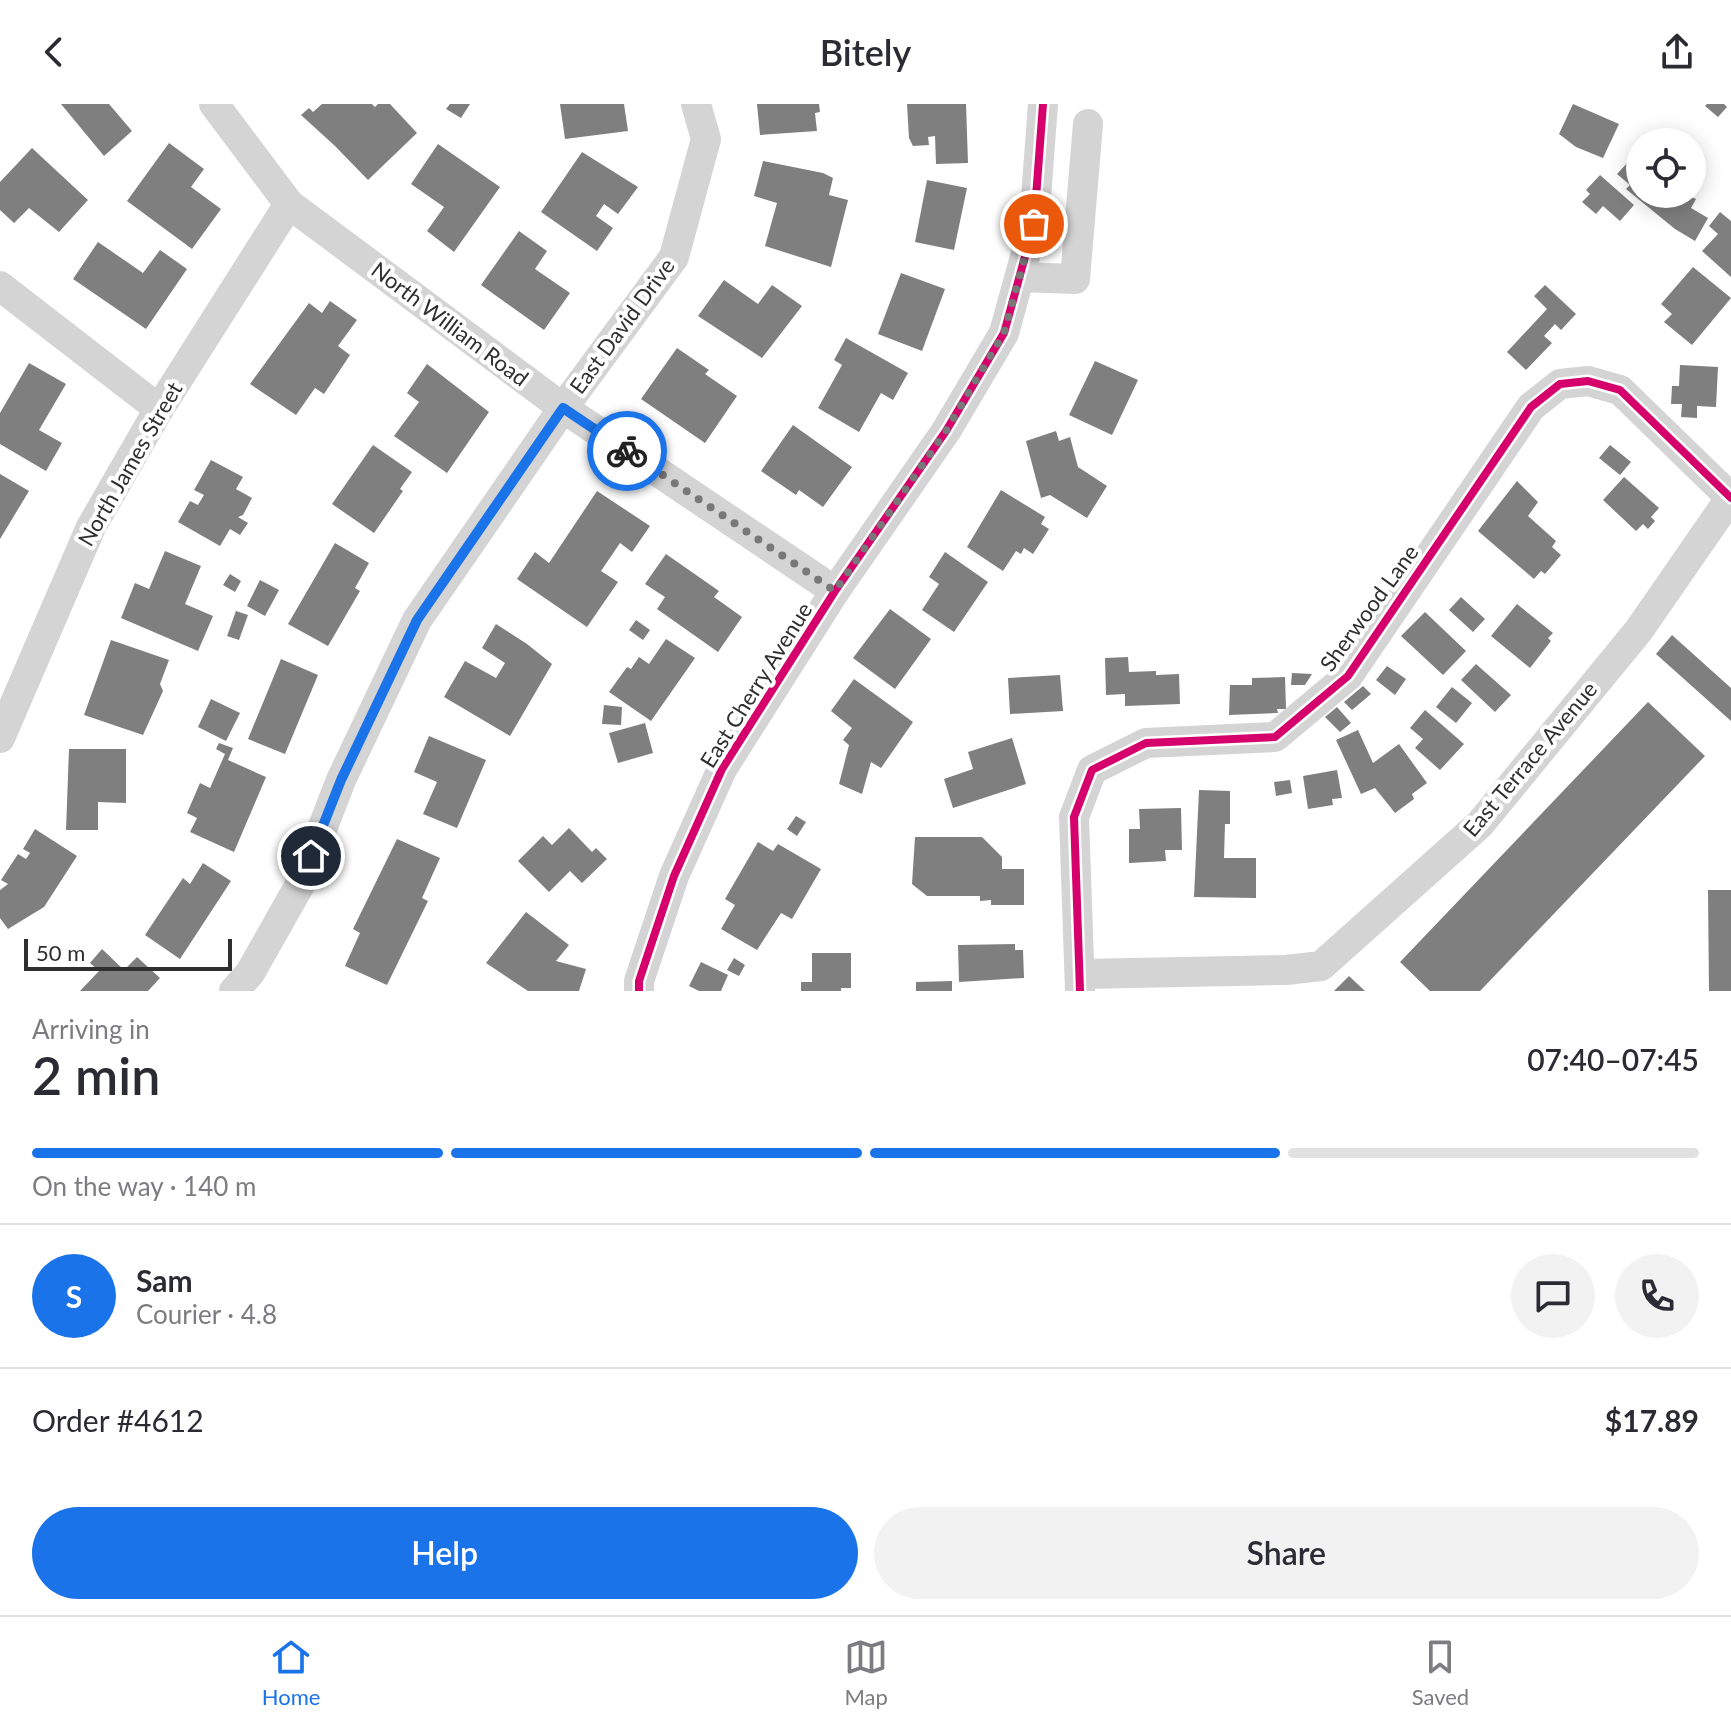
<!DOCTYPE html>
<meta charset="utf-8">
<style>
:root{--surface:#fff;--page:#f2f2f3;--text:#2b2b33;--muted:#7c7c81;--line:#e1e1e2;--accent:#1a73e8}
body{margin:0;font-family:Lato,sans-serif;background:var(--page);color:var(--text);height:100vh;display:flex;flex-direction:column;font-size:30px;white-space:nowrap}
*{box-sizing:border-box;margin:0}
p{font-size:26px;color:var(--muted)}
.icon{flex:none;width:44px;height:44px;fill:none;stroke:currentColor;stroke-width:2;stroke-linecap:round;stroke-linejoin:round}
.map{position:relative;height:887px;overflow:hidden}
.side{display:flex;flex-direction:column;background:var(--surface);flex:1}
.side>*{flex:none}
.controls{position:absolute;left:1626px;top:24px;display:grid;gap:16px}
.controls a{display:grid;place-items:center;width:80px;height:80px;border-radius:50%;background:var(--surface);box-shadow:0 4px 20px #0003;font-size:40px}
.scale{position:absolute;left:24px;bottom:20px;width:208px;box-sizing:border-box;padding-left:8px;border:4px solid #2f2f2f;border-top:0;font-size:22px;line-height:28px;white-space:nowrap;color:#2f2f2f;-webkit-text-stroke:6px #fff;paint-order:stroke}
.pin{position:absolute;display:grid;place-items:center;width:68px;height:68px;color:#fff;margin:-34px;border:4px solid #fff;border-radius:50%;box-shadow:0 2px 8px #0007}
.courier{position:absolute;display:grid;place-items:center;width:80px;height:80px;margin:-40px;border:6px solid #1a73e8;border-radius:50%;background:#fff;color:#222;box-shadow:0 2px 10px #0007}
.overview em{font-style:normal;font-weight:600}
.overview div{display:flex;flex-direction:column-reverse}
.overview{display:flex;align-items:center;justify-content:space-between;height:136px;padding:0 32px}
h1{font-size:52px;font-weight:600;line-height:60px}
.bar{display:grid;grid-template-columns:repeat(4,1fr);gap:12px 8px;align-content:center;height:96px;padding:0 32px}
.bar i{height:10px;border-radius:6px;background:var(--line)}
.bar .active{background:var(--accent)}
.bar p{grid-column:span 4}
.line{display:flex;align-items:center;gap:20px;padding:0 32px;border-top:2px solid var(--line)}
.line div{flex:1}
.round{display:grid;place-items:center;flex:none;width:84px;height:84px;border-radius:42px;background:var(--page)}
.primary-button{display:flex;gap:16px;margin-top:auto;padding:16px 32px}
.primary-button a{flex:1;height:92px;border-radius:48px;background:var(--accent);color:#fff;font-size:32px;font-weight:600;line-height:92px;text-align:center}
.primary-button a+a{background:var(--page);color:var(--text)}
header{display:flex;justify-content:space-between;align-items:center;height:104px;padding:0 32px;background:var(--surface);font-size:36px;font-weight:600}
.tab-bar{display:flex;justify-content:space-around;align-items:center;height:112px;border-top:2px solid var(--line);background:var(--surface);font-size:22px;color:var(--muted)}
.tab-bar a{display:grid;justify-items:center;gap:4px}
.tab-bar .active{color:var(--accent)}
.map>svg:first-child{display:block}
.building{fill:#7f7f7f}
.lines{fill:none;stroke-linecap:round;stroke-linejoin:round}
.minor{stroke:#d4d4d4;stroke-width:30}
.cycleway-casing{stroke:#fff;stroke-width:13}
.cycleway{stroke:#d6006c;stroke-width:8}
.done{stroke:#787878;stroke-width:8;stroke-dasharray:0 14.4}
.route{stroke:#1a73e8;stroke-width:10}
.labels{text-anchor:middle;stroke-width:8;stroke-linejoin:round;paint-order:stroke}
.street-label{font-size:22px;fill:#2f2f2f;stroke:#fff}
</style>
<header><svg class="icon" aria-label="back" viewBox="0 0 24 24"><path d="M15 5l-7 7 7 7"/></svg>Bitely<svg class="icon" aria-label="share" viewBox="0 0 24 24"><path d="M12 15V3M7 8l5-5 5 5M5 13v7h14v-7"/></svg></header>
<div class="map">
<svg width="1731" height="887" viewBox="0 0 1731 887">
<rect width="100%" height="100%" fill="#fff"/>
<g class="building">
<path d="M61,0H109L132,27L104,52Z"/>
<path d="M322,0H372L375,3L378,0H390L417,29L368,76L335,42L301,11L309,4L313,8Z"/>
<path d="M450,0H470L461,14L446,5Z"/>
<path d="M560,0H624L628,27L565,35Z"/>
<path d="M757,0H819L820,8L815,9L817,27L760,31Z"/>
<path d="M907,0H966L968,59L936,60L935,32L928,33L929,41L913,42L909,34Z"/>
<path d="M1573,0L1619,20L1603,54L1576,43L1559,30Z"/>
<path d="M1707,0H1724L1727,3L1718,13L1705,2Z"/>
<path d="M169,39L204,65L191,83L221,105L192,145L127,97Z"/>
<path d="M438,40L500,83L454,148L427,127L444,103L411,80Z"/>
<path d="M32,44L88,96L59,128L29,104L14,119L0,106V78Z"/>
<path d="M582,48L638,83L618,110L604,100L596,112L613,124L597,147L541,108Z"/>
<path d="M1630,56L1640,65V90H1685L1696,95L1691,104L1708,114L1695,137L1675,125L1626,85L1630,81L1617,70Z"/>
<path d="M763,57L823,69L833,74L829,91L848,96L831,163L765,142L777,99L754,92Z"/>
<path d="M1600,71L1634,101L1620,117L1603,102L1596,110L1582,98L1590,90L1586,86Z"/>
<path d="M927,76L967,84L954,146L915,138Z"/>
<path d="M1720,108L1731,117V173L1702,147L1718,130L1709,122Z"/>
<path d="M519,127L547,147L535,165L570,189L544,226L481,181Z"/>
<path d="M98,138L143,169L160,146L187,165L146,225L73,175Z"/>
<path d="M1693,163L1731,194L1692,241L1664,218L1672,210L1661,200Z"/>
<path d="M901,169L945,185L922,247L878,230Z"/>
<path d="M724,176L758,200L772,181L802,202L762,254L698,212Z"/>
<path d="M1545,181L1576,210L1561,226L1555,220L1544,232L1552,239L1526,266L1507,248L1547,205L1534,192Z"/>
<path d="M330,197L357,216L338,242L350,251L324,290L315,284L296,311L250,280L309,199L322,209Z"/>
<path d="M846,234L908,269L893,296L881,289L859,328L818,304L842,261L834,256Z"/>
<path d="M677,244L709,266L705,270L737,292L705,339L641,295Z"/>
<path d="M1095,257L1138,276L1112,331L1069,311Z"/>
<path d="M29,259L66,280L39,326L62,339L46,367L0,340V309Z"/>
<path d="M427,260L489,308L447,369L394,332L419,298L407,289Z"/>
<path d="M1680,261L1718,263L1716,303L1697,302V314L1681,313L1682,300H1671L1672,282H1679Z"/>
<path d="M793,321L852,363L823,403L799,386L796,391L761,367Z"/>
<path d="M1056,327L1059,337L1070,333L1078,363L1107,382L1087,414L1050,391L1041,394L1026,337Z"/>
<path d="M373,341L412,368L400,385L403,387L374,429L332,400Z"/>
<path d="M1610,341L1631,358L1620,371L1599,354Z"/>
<path d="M211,356L243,373L236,385L252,394L243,411L238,413L248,419L240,431L230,425L220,442L178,418L190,397L198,401L204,391L194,386Z"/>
<path d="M0,370L29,387L0,435Z"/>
<path d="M1624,373L1659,404L1651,413L1655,417L1648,425L1643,420L1636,427L1603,396Z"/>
<path d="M1517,377L1538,398L1528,412L1556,437L1552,443L1561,451L1545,470L1541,467L1534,475L1478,427Z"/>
<path d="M1001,386L1045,413L1041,420L1049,425L1033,450L1024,444L1021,450L1016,447L1003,467L967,443Z"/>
<path d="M597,387L650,422L632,448L620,439L601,467L618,478L587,523L517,475L535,448L549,459Z"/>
<path d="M335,439L369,459L355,484L360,487L328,542L288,520Z"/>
<path d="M165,447L201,462L185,500L213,512L198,547L121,514L135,479L149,485Z"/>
<path d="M945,448L988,478L954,528L922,506L939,480L929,473Z"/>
<path d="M666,450L719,487L714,493L742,513L718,548L657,505L665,493L645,480Z"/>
<path d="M230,470L241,477L235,488L223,481Z"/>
<path d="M260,476L279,486L265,512L247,502Z"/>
<path d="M1461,493L1485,515L1473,528L1449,506Z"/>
<path d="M1517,500L1553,529L1548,534L1551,537L1530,564L1491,532Z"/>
<path d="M890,505L931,535L895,585L853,554Z"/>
<path d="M236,507L248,511L239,536L227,532Z"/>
<path d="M1425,508L1466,547L1443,571L1401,532Z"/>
<path d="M636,516L650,526L643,536L629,526Z"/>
<path d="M496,520L527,540L552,560L510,632L444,593L465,557L496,574L505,559L482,544Z"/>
<path d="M1672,531L1731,584V617L1656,550Z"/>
<path d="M666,535L695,554L651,617L609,588L627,563L631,565L639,553L649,560Z"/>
<path d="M111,536L169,556L160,580L163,587L143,631L84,611Z"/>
<path d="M1128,553L1129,568L1156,567V571L1179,570L1180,600L1125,602V590L1106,591L1105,554Z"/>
<path d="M281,555L318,571L285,650L248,635Z"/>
<path d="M1476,560L1511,591L1495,608L1461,576Z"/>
<path d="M1387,562L1406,575L1395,591L1376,576Z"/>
<path d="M1292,569L1312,570L1305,581H1291Z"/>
<path d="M1060,571L1063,607L1010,610L1008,574Z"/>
<path d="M1285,573L1286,605H1277L1278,609L1229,611L1230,581H1252V574Z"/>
<path d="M854,575L913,618L881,664L871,658L862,690L839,680L849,641L843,636L852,624L831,607Z"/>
<path d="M1363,582L1371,590L1352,606L1344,598Z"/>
<path d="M1452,583L1472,599L1456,619L1436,603Z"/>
<path d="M211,595L240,609L226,637L198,623Z"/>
<path d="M1648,598L1705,652L1480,887H1430L1400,858Z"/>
<path d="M604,601L622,603L621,621L602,620Z"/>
<path d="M1337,603L1351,619L1340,628L1325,613Z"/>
<path d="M1425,606L1464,640L1440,666L1415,644L1423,635L1410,624Z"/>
<path d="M645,619L653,649L618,659L609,629Z"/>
<path d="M1358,626L1373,659L1399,640L1427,679L1412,690L1414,695L1395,709L1375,684L1361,690L1336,636Z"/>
<path d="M429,632L486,656L457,724L423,710L437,678L414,668Z"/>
<path d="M1012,634L1026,680L953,704L944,675L973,665L968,648Z"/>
<path d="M219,639L233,644L228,656L266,673L234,748L190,728L197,714L187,709L200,679L210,684L225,650L216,645Z"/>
<path d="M69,645H126V699L98,698V726H66Z"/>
<path d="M1337,666L1342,694L1332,695L1333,701L1308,705L1303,672Z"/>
<path d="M1290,676L1292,689L1276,692L1274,678Z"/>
<path d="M1199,686L1230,687V720H1225L1224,754H1256V794L1194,793Z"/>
<path d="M1181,704L1182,746H1165L1166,757L1129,759V725H1140L1139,705Z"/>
<path d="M796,712L806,718L797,732L787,725Z"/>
<path d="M569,724L592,748L596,744L607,755L582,779L570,767L549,788L518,757L543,732L552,741Z"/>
<path d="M35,725L77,752L44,803L8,825L0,814V786L8,780L1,776L18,750L26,755L30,749L23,745Z"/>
<path d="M915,733H982L1002,753V765H1024V801H991V796L980,797V792H927L912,780Z"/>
<path d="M397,735L440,754L422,794L428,797L387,881L345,862L360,829L353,825Z"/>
<path d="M758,738L773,747L778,740L821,765L792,815L781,809L757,846L721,825L735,801L725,795Z"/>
<path d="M203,759L231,777L180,855L145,831L183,774L190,780Z"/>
<path d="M1708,786H1731V887H1709Z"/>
<path d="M526,808L569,841L556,857L586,865L579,887H528L486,859Z"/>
<path d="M1015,840V846H1023L1024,874L959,878L958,841Z"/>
<path d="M102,845L124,866L137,853L160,874L148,887H80L99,867L90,859Z"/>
<path d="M812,849H851V884H841V887H801V878H812Z"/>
<path d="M734,854L745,861L739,872L727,866Z"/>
<path d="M701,858L728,871L721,887H699L689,882Z"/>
<path d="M1349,872L1365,887H1334Z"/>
<path d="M952,877V887H916V878Z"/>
</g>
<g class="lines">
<g class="minor">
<path d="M214,0L289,100L563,304L835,487"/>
<path d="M1020,173L1075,175L1088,20"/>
<path d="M0,182L159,305"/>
<path d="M0,634L91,423L159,305L289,100"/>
<path d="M1080,870L1286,866L1321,862L1480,720L1639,526L1731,393"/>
<path d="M234,887L250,869L302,777L341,676L417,516L563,304L674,153L706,35L696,0"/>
<path d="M639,887V877L674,772L722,665L835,487L946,327L1004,229L1034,120L1043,0"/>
<path d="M1080,887L1074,713L1092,666L1146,639L1275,633L1348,572L1531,303L1560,280L1588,277L1620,286L1731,394"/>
</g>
<g class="cycleway-casing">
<g id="cycleway">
<path d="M639,887V877L674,772L722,665L835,487L946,327L1004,229L1034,120L1043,0"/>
<path d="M1080,887L1074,713L1092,666L1146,639L1275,633L1348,572L1531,303L1560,280L1588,277L1620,286L1731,394"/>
</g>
</g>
<use href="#cycleway" class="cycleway"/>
</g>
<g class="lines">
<path class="done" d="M627,347L835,487L946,327L1004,229L1034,120"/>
<path class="route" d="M311,752L341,676L417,516L563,304L627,347"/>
</g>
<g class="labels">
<g class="street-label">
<text transform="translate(450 220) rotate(37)" y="8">North William Road</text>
<text transform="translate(622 222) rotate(-54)" y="8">East David Drive</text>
<text transform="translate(130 360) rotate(-60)" y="8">North James Street</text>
<text transform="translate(1369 504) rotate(-54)" y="8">Sherwood Lane</text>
<text transform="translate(756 581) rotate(-58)" y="8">East Cherry Avenue</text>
<text transform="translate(1530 655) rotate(-50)" y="8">East Terrace Avenue</text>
</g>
</g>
</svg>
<div class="controls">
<a><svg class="icon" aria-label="locate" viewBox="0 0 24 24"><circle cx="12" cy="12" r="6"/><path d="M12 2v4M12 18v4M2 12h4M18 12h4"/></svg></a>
</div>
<div class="scale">50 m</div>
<div class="pin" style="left:1034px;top:120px;background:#ea580c"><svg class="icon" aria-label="bag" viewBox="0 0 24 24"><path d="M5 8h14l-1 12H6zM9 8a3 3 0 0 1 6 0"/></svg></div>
<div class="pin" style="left:311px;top:752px;background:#1f2937"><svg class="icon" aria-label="home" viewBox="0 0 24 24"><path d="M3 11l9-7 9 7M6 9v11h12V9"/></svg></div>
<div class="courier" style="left:627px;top:347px"><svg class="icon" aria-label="bike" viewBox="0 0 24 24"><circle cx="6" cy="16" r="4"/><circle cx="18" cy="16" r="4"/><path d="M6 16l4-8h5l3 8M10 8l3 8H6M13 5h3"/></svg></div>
</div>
<section class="side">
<div class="overview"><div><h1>2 min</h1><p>Arriving in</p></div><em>07:40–07:45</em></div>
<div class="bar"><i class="active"></i><i class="active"></i><i class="active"></i><i></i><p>On the way · 140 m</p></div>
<div class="line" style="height:144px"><b class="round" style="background:var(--accent);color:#fff">S</b><div><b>Sam</b><p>Courier · 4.8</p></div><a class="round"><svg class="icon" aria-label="chat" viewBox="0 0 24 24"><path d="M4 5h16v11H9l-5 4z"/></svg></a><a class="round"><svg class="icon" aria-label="phone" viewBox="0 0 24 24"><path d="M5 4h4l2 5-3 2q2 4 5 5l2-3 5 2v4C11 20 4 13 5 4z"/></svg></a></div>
<div class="line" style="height:104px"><div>Order #4612</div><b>$17.89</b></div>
<div class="primary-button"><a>Help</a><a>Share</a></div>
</section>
<nav class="tab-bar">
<a class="active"><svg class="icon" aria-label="home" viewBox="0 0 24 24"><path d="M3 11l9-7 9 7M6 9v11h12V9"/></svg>Home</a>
<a><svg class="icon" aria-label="map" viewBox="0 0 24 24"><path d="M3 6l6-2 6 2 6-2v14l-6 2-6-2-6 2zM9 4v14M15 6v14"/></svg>Map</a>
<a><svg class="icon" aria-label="saved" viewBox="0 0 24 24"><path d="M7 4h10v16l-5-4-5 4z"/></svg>Saved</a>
</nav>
